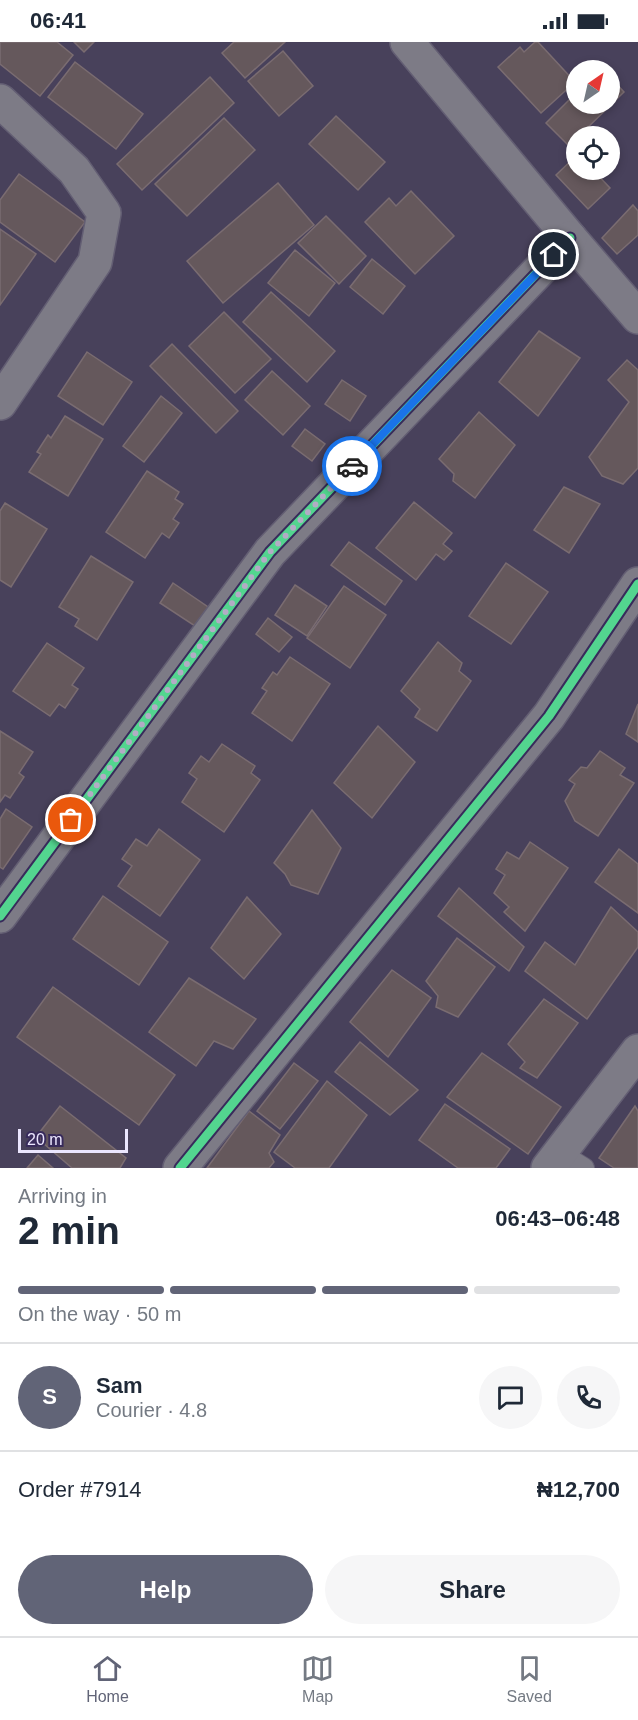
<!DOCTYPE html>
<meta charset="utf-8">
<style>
:root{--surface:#fff;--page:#f6f6f7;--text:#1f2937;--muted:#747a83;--line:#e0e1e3;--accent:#616477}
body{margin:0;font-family:Arial,sans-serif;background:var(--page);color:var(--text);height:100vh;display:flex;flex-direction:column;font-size:22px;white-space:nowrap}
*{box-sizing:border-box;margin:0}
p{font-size:20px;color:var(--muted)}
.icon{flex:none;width:33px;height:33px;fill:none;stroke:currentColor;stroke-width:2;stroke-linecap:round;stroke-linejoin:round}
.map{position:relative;height:1126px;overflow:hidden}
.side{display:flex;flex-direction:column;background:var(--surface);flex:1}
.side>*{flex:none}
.needle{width:39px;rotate:34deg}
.controls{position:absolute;left:566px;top:18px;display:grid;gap:12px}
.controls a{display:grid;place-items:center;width:54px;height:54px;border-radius:50%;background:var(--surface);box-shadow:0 3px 9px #0003;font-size:30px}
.scale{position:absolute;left:18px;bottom:15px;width:110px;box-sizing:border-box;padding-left:6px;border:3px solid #ebe6fe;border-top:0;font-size:16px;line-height:21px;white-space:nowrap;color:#ebe6fe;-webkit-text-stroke:4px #382b5b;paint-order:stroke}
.pin{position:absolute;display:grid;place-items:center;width:51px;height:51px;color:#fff;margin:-26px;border:3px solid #fff;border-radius:50%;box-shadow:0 2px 6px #0007}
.courier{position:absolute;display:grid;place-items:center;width:60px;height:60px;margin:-30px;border:4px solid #1a73e8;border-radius:50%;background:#fff;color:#222;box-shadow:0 2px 8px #0007}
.head em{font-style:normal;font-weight:700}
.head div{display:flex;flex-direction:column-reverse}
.head{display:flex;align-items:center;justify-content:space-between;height:102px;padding:0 18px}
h1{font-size:39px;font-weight:700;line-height:45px}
.bar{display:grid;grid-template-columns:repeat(4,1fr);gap:9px 6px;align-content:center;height:72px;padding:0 18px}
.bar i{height:8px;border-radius:4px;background:var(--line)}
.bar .current{background:var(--accent)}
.bar p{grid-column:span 4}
.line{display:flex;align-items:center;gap:15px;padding:0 18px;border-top:2px solid var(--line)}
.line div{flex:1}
.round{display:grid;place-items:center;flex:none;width:63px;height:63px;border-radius:32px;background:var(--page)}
.cta{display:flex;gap:12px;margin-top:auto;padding:12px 18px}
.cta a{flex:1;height:69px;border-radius:36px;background:var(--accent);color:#fff;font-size:24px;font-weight:700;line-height:69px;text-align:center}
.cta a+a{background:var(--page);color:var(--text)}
.status{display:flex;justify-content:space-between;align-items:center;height:42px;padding:0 30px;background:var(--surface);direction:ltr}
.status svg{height:16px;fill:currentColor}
.tabs{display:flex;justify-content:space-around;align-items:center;height:84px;border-top:2px solid var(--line);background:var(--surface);font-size:16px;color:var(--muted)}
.tabs a{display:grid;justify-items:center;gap:3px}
.tabs .current{color:var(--accent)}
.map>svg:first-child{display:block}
.building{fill:#65585c;stroke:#7a6c71;stroke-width:1.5}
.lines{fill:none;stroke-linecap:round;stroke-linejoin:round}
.lane-casing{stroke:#635e73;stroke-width:22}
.street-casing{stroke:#635e73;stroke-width:36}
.lane{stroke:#7d7b86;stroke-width:20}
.street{stroke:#7d7b86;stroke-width:33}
.cycleway-casing{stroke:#382b5b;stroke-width:13}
.cycleway{stroke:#53d58f;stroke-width:9}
.done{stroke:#b2acc5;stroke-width:6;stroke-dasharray:0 10.8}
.route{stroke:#1a73e8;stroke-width:8}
</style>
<div class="status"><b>06:41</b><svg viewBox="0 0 49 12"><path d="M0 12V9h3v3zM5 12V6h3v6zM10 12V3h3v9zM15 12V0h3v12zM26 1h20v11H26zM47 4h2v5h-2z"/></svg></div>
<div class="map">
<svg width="638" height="1126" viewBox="0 0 638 1126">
<rect width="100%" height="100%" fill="#48415b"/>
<g class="building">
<path d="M0,0H57L73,13L40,54L0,22Z"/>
<path d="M74,0H94L84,10Z"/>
<path d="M234,0H285L245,36L222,11Z"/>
<path d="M535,0H538L575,40L541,71L498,25L520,5L524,10Z"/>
<path d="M283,9L313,44L279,74L248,39Z"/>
<path d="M75,20L143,72L116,107L48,55Z"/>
<path d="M609,34L624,50L579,94H576V97L569,104L546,81L576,51V62H609Z"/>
<path d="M210,35L234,61L142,148L117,122Z"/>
<path d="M336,74L385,120L358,148L309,102Z"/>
<path d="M224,76L255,108L187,174L155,142Z"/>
<path d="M576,114V128H593L610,146L588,167L556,133Z"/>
<path d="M19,132L85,180L55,220L0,180V158Z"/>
<path d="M278,141L314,183L223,261L187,219Z"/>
<path d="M411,149L454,194L415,232L365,180L389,156L396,164Z"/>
<path d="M633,163L638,169V193L617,212L602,196Z"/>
<path d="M326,174L366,214L339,242L298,201Z"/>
<path d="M0,187L36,212L0,263Z"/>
<path d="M295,208L335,241L309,274L268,241Z"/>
<path d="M372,217L405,244L383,272L350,245Z"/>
<path d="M271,250L335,309L307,340L243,280Z"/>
<path d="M224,270L271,317L235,351L189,304Z"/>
<path d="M539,289L580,316L538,374L499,340Z"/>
<path d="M172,302L238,369L216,391L150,324Z"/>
<path d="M87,310L132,340L103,383L58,354Z"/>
<path d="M627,318L638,328V426L623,442L602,434L589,415L629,360L608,338Z"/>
<path d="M272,329L310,364L283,393L245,358Z"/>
<path d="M342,338L366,354L350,379L325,362Z"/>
<path d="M161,354L182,371L144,420L123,404Z"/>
<path d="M479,370L515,403L475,456L453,439L454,432L439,417Z"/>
<path d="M65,374L103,397L68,454L29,430L41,412L37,410L48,393L51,396Z"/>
<path d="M305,387L325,402L312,419L292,404Z"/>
<path d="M147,429L179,450L175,457L183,462L173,477L179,481L169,496L162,491L145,516L106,490Z"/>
<path d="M564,445L600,462L569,511L534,488Z"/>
<path d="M414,460L452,491L443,502L452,509L444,518L436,512L416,538L376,506Z"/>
<path d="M5,461L47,487L11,545L0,538V469Z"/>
<path d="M349,500L402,539L385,563L331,523Z"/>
<path d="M91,514L133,540L97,598L75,584L79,577L59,565Z"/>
<path d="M506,521L548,550L511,602L469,574Z"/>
<path d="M173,541L211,567L198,586L160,561Z"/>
<path d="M295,543L327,564L307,594L275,573Z"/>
<path d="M344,544L386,573L350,626L307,596Z"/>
<path d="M268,576L292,595L279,610L256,592Z"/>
<path d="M438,600L462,621L459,629L471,639L437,689L415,675L420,667L401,649Z"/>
<path d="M47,601L84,626L72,643L78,647L65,666L59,662L50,674L13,649Z"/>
<path d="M290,615L330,642L292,699L252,671L267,649L262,646L273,630L277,633Z"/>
<path d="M638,662V700L626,692Z"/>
<path d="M378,684L415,720L372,776L334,741Z"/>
<path d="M0,689L33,710L19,731L24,735L10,756L5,753L0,760Z"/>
<path d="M222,702L255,724L251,731L260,738L224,790L182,760L197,737L189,731L201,714L209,720Z"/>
<path d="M600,709L625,726L620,733L634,741L598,794L575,779L565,759L575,742L569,738L581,725L587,726Z"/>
<path d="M6,767L32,785L3,827L0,825V777Z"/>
<path d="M312,768L341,806L318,852L291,843L285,832L274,821Z"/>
<path d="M159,787L200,818L160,874L118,844L132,824L122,817L136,797L147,804Z"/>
<path d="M530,800L568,826L525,889L504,870L509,865L494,851L505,833L496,827L507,810L519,817Z"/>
<path d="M619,807L638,822V871L595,840Z"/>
<path d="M459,846L524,905L509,929L438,874Z"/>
<path d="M103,854L168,900L139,943L73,897Z"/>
<path d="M247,855L281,892L244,937L211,906Z"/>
<path d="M611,865L638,890V905L587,977L525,929L545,900L575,923Z"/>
<path d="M457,896L495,925L458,975L436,965L438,954L426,939Z"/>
<path d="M392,928L431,956L388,1015L350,980Z"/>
<path d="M189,936L256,977L233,1007L214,999L196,1024L149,990Z"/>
<path d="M53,945L175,1033L139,1083L17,995Z"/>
<path d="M544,957L578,981L537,1036L520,1026L525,1020L508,1002Z"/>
<path d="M360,1000L418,1048L390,1073L335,1030Z"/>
<path d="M482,1011L561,1065L528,1112L447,1055Z"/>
<path d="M294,1021L318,1039L280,1087L257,1069Z"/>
<path d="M327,1039L367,1073L329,1126H295L274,1110Z"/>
<path d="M445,1062L510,1107L496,1126H458L419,1098Z"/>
<path d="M60,1064L126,1116L120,1126H72L36,1095Z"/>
<path d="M635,1064L638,1069V1126H614L599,1116Z"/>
<path d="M249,1069L280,1093L269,1111L274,1120L269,1126H207Z"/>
<path d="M38,1113L53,1126H27Z"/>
</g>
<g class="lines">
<g class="lane-casing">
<path id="lane" d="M560,1111L584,1126"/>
</g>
<g class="street-casing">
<g id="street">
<path d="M407,0L570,196L638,275"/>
<path d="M0,59L74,128L104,171L95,220L0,361"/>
<path d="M0,874L270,510L570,196"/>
<path d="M180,1126L549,674L638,542"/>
<path d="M548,1126L638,1009"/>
</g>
</g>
<use href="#lane" class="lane"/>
<use href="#street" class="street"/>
<g class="cycleway-casing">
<g id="cycleway">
<path d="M0,874L270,510L570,196"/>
<path d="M180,1126L549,674L638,542"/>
</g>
</g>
<use href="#cycleway" class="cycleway"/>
</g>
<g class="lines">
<path class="done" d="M71,778L270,510L352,424"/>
<path class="route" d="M352,424L554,213"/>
</g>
</svg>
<div class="controls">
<a><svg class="needle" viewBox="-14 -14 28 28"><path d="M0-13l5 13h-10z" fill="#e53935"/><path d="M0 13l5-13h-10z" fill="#747a83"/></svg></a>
<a><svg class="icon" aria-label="locate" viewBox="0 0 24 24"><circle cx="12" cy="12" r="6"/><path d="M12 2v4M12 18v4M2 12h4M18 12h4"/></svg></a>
</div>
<div class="scale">20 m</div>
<div class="pin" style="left:71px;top:778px;background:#ea580c"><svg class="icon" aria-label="bag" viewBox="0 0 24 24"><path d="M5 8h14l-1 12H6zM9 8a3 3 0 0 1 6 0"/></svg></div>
<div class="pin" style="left:554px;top:213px;background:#1f2937"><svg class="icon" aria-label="home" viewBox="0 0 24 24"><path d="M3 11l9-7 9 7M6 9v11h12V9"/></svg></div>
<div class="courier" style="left:352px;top:424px"><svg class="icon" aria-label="car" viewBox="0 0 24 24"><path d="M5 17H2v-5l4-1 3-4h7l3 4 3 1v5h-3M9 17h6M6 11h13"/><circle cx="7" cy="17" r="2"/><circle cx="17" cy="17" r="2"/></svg></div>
</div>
<section class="side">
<div class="head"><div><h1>2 min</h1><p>Arriving in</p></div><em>06:43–06:48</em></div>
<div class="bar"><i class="current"></i><i class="current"></i><i class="current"></i><i></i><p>On the way · 50 m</p></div>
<div class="line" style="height:108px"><b class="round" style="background:var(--accent);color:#fff">S</b><div><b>Sam</b><p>Courier · 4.8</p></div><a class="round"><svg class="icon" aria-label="chat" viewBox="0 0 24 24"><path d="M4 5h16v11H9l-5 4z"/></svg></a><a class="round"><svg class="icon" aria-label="phone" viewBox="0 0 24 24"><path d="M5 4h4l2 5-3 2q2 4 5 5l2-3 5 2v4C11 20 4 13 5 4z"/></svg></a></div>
<div class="line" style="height:78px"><div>Order #7914</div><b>₦12,700</b></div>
<div class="cta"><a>Help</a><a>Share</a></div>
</section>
<nav class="tabs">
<a class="current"><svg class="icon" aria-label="home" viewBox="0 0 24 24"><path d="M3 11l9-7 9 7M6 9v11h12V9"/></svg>Home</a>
<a><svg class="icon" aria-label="map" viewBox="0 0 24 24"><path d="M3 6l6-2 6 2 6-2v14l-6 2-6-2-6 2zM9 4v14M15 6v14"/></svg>Map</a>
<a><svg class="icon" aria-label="saved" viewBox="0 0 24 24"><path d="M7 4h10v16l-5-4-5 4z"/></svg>Saved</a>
</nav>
